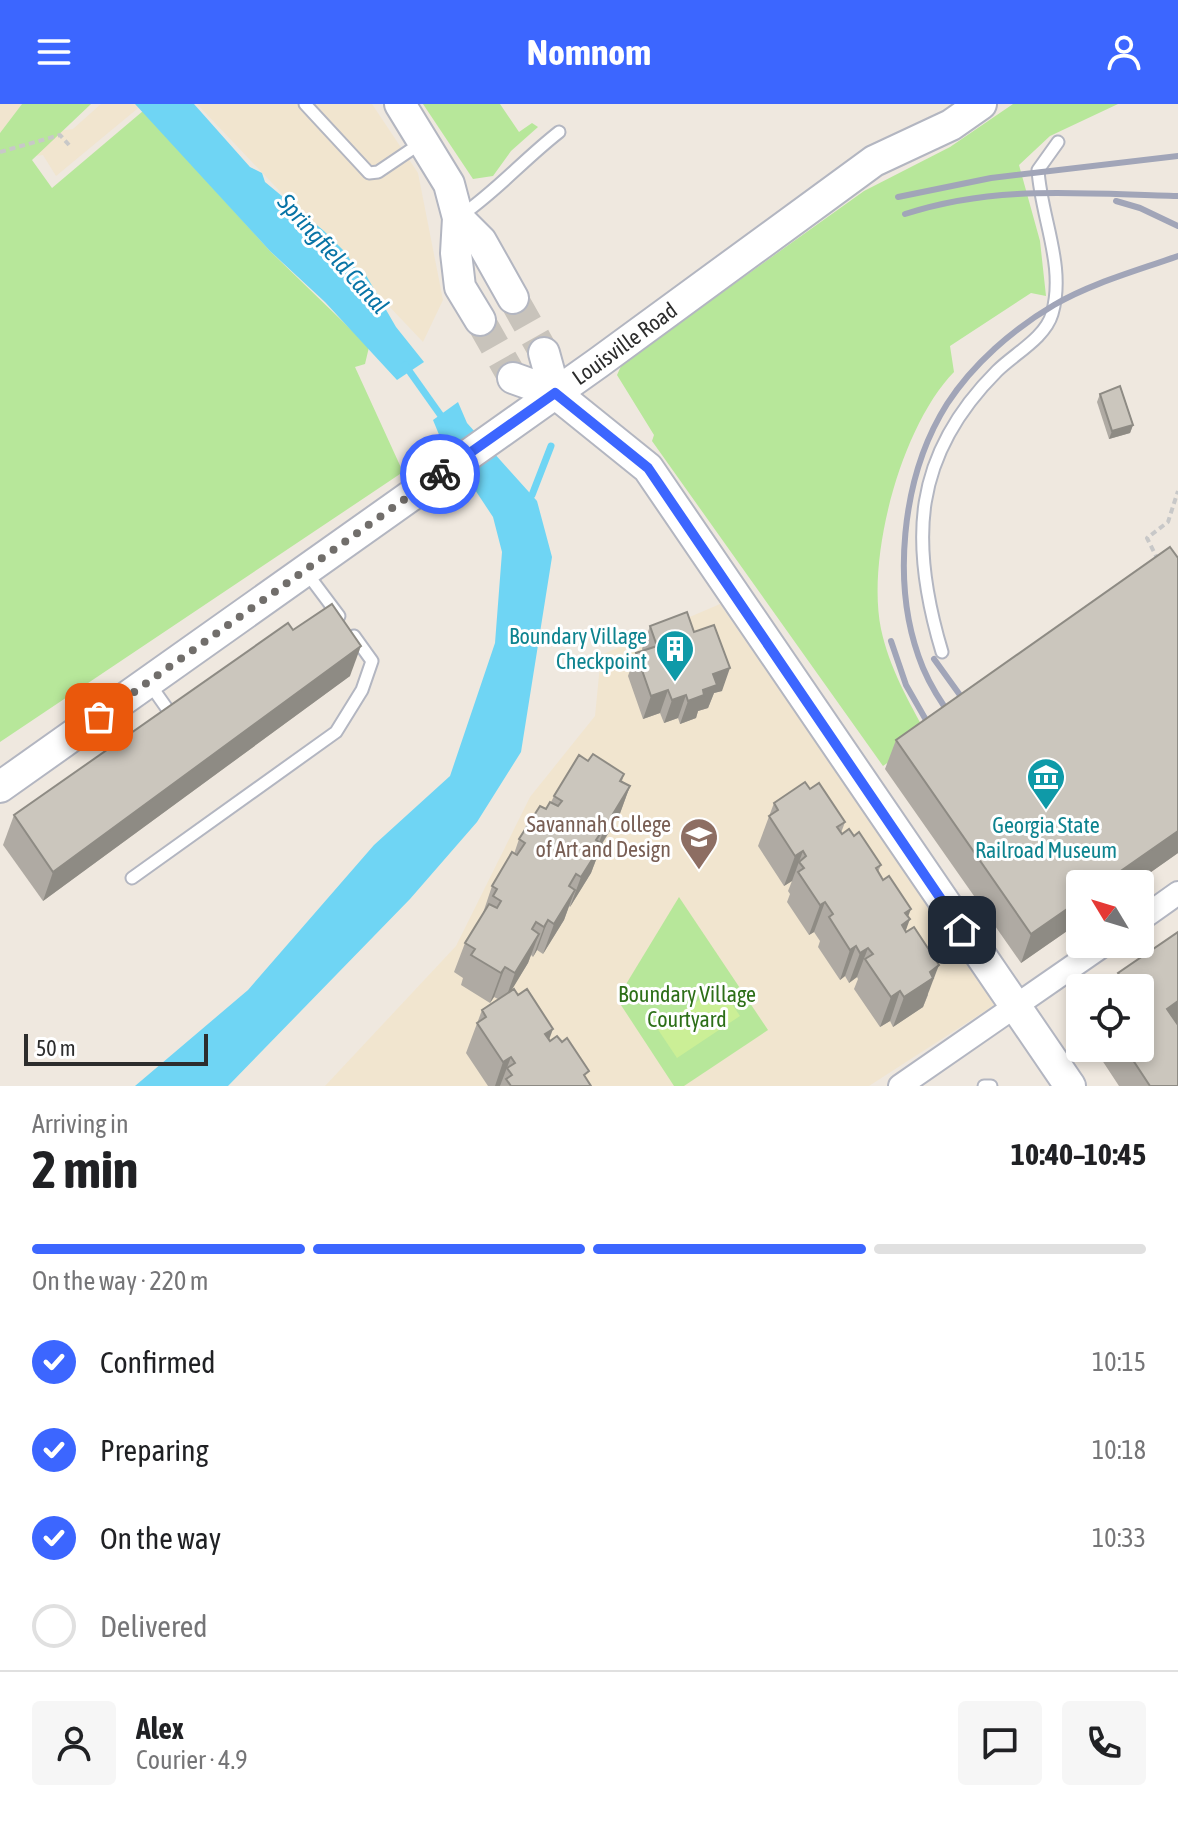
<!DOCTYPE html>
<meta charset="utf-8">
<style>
:root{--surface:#fff;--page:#f6f6f6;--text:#202124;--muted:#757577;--line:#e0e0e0;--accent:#3c66ff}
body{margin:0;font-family:"Asap Condensed",sans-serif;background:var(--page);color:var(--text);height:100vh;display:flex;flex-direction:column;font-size:30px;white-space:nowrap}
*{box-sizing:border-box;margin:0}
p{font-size:26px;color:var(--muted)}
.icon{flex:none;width:44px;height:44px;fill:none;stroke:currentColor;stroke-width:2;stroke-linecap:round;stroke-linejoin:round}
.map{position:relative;height:982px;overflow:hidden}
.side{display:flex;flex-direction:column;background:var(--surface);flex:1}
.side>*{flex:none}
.needle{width:52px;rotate:308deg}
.tools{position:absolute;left:1066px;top:766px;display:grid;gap:16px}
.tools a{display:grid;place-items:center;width:88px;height:88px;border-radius:8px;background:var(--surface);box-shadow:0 4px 12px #0003;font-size:40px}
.scale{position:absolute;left:24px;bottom:20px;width:184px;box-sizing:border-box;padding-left:8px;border:4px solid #2d2d2d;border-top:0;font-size:22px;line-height:28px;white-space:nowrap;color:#2d2d2d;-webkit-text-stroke:6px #fff;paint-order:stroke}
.pin{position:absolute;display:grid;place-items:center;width:68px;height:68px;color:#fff;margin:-34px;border-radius:16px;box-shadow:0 4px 12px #0006}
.courier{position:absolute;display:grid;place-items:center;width:80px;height:80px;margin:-40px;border:6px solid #3c66ff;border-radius:50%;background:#fff;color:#222;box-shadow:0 2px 10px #0007}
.summary em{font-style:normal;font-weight:700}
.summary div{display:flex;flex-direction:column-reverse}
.summary{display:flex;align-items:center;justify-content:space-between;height:136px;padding:0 32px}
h1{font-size:52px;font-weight:700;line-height:60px}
.bar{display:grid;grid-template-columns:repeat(4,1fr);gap:12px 8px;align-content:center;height:96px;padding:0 32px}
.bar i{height:10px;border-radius:6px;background:var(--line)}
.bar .selected{background:var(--accent)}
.bar p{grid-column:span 4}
.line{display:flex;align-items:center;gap:20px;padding:0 32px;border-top:2px solid var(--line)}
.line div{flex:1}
.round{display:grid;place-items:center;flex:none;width:84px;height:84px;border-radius:8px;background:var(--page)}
ol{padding:0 32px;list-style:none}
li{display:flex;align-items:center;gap:24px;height:88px}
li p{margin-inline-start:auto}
li .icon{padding:8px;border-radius:50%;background:var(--accent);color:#fff;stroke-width:4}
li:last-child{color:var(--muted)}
li i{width:44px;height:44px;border:4px solid var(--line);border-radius:50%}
header{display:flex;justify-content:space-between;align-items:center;height:104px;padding:0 32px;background:var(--accent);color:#fff;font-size:36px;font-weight:700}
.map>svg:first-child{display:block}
.education{fill:#f1e5cf}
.green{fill:#b7e79a}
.pitch{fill:#cbef96}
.water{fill:#6fd5f4}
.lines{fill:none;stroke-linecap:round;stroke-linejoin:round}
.stream{stroke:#6fd5f4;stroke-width:7}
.secondary-tunnel{stroke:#c8c3bb;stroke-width:30;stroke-dasharray:30 15;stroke-linecap:butt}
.lane-casing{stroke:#b3b6c1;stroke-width:15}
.street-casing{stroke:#b3b6c1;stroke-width:26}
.secondary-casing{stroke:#b3b6c1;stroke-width:34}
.path{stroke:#c8c8c8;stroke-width:4;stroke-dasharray:6 4;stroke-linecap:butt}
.lane{stroke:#fff;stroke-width:11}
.street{stroke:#fff;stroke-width:22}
.secondary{stroke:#fff;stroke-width:30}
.rail{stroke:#a1a5b8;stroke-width:6}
.wall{fill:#afaaa3}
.shaded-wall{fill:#8e8b84}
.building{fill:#cbc6bd;stroke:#8e8b84;stroke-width:2}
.done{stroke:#716e6b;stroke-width:8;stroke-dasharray:0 14.4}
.route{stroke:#3c66ff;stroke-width:10}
.labels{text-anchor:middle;stroke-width:6;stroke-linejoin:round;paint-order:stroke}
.street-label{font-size:22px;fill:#2d2d2d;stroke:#fff}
.culture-label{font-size:22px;fill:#0d838f;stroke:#fff;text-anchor:end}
.education-label{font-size:22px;fill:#785e54;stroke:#fff;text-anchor:end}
.park-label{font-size:22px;fill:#2d6f18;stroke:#fff}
.water-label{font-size:24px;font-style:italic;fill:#0874a6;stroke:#fff}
</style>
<header><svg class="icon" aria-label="menu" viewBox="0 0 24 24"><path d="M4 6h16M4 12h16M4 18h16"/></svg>Nomnom<svg class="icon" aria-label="person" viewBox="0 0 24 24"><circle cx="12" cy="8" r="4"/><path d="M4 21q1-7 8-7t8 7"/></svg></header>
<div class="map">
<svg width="1178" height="982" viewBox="0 0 1178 982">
<rect width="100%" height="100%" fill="#efe8df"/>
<g class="education">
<path d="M0,0H22L0,29Z"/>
<path d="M101,0H143L56,72L43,51L0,56V36L73,25Z"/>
<path d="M197,0H372L418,69L443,196L423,238Z"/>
<path d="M720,500L996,900L869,982H325L456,842L530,693L595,612L601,551Z"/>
</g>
<g class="green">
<path d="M22,0H91L32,56L52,84L143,7L270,147L369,243L365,260L355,263L403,368L0,638V29Z"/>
<path d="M423,0H500L519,28L532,19L538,23L511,47L493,72L473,75Z"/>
<path d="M1013,0H1118L1050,32L1019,61L1040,137L1046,192L1031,189L950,242L954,268C902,321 866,452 881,525C889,563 909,598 927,631L883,662L652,337L654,331L617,271L622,260L864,87L950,43Z"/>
<path d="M679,793L768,926L684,982H674L617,895Z"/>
</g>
<path class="pitch" d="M720,882L740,912L677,954L657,924Z"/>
<g class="water">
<path d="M135,0H194L250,63L262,69L265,78L324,127L347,150L354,163L363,166L396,223L424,258L397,276L325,198L270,147Z"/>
<path d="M458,298L467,319L537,397L552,453L521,648L477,718L410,795L228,982H135L248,886L374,741L450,672L495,539L502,448L493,413L440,333L433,316Z"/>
</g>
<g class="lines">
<g class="stream">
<path d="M405,261L444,316"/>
<path d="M532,391L551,342"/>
</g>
<g class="secondary-tunnel">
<path d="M513,194L544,249"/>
<path d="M480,216L513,274"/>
</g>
<g class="lane-casing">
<g id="lane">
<path d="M305,0L369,69L378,68L421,39"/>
<path d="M459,113C497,87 522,57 559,28"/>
<path d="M306,468L339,512"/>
<path d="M942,548C909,438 912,352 997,267C1014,250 1045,234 1052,210C1066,162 1041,114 1038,66L1058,38"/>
<path d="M149,579L168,606"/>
<path d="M132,774L336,628L362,586L372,557L354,532"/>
<path d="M984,982H991"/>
</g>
</g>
<g class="street-casing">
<g id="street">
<path d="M1140,816L1178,789"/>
<path d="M900,982L1105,840"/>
</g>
</g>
<g class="secondary-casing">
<g id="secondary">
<path d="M400,0L449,80L458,114L456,149L460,183L480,216"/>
<path d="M458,114L481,137L513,194"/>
<path d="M544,249L555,289"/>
<path d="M513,274L555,289L648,364L1070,982"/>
<path id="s1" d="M0,683L598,259L874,57L951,21L981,0"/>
</g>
</g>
<g class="path">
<path d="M0,48L60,31L69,41"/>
<path d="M1158,456L1147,434L1168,418L1178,387"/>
</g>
<use href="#lane" class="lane"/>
<use href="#street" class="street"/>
<use href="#secondary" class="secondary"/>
<g class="rail">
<path d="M898,93L991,74L1178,52"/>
<path d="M1116,97L1140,104L1178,122"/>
<path d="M905,110C997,80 1083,90 1178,92"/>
<path d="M891,537L906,581L934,630"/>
<path d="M934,555L970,605"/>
<path d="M954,616C942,600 931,583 923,564C890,484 901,373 947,300C973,260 1013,225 1054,201C1092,179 1136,167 1178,152"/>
</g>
</g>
<g class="wall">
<path d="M1100,290L1133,321L1130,329L1109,335L1097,298Z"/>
<path d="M1178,454V749L1134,780H1080V818L1021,859L885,665L896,636Z"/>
<path d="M650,522L694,528L722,587L714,589L708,604L698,607L696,614L680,620L678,614L664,619L660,609L643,615L628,572L636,549L643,547L642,545Z"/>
<path d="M293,526L350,572L43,797L3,741L14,711Z"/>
<path d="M588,657L624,670L622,677L630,682L619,712L602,740L591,769L570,803L569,802L564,816L543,850L537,846L533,853L531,851L528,859L511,886L549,935L586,975L591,982H488L466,949L482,906L498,895L494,893L490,899L461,881L463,874L454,868L465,839L482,812L492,782L514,750L519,735L551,698L554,692Z"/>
<path d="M810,685L845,718L841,729L842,730L854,732L881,761L878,768L908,813L906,826L928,891L923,903L893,923L890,917L880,923L854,885L858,875L857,873L849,879L845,872L840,876L818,843L820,837L814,828L809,831L787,798L790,790L788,787L792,777L784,782L758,742L774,699Z"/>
<path d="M1178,828V982H1119L1094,944H1140V884H1113L1118,869Z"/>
</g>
<g class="shaded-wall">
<path d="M1133,321L1130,329L1109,335L1112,327Z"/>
<path d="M361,542L350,572L43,797L53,768Z"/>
<path d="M730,564L722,587L714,589L708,604L698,607L696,614L680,620L688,597L703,586L713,570Z"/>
<path d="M668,586L660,609L643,615L651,592Z"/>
<path d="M686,591L678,614L664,619L672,596Z"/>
<path d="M630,682L619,712L594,752L605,723Z"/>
<path d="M1178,727V749L1134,780H1102Z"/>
<path d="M602,740L591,769L570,803L581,773Z"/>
<path d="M803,747L792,777L784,782L795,752Z"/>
<path d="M575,786L564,816L543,850L554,820Z"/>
<path d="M1080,796V818L1021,859L1031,830Z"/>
<path d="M825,798L814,828L809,831L820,801Z"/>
<path d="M911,805L906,818L910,815L899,845L891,850L905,809Z"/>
<path d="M548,816L537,846L533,853L544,823Z"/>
<path d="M539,830L528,859L504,899L515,869Z"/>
<path d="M856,842L845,872L840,876L850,846Z"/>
<path d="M868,844L857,873L849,879L860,849Z"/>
<path d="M939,861L923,903L893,923L904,893L930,868Z"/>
<path d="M505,863L494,893L490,899L501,869Z"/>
<path d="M900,887L890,917L880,923L891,893Z"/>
<path d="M1178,897V920L1156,935L1167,905Z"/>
<path d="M553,925L542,955L545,930Z"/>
<path d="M511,953L500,982H495L503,958Z"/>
</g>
<g class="building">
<path d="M1120,282L1133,321L1112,327L1100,290Z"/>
<path d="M1170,443L1178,454V727L1102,780H1080V796L1031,830L896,636Z"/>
<path d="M332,500L361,542L53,768L14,711L288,519L293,526Z"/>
<path d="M687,508L694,528L714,521L730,564L713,570L717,581L703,586L704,591L688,597L686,591L672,596L668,586L651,592L636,549L657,542L650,522Z"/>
<path d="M593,650L624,670L620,677L630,682L605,723L597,718L593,725L600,730L596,736L602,740L581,773L576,770L569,782L575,786L554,820L548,816L544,823L536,818L532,825L539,830L515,869L505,863L501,869L471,851L475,845L465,839L489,800L497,804L501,797L493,792L497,785L492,782L512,748L517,751L525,739L519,735L540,702L546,705L550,698L558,702L562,697L554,692L579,651L588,657Z"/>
<path d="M805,678L810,685L819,679L845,718L837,723L842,730L849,725L854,732L859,728L881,761L876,764L883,776L889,772L911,805L905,809L910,815L902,821L906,828L914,823L939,861L930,868L933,874L904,893L900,887L891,893L865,855L873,850L868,844L860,849L856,842L850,846L829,813L833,810L825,798L820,801L798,768L804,764L799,758L806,752L803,747L795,752L769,712L778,706L774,699Z"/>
<path d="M1178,828V897L1167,905L1178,921V982H1150L1125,944H1140V884H1129L1118,869Z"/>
<path d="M514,885L518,891L527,885L553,925L545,930L550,937L557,932L562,938L567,934L589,967L584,971L591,982H511L506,975L512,971L507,964L515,959L511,953L503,958L477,919L486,913L482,906Z"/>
</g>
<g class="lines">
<path class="done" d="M99,613L440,370"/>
<path class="route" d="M440,370L555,289L648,364L962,826"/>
</g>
<defs>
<g id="building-pin" transform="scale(2)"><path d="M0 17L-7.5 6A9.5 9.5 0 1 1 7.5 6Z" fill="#0f9aa8" stroke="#fff"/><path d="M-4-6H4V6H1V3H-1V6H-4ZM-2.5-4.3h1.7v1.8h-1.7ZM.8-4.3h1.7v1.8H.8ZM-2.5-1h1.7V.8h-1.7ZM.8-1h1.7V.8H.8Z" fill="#fff"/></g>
<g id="museum-pin" transform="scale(2)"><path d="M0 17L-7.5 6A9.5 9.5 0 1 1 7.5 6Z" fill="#0f9aa8" stroke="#fff"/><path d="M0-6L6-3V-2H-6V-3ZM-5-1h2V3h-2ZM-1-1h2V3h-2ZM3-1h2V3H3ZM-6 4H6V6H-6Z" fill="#fff"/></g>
<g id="university-pin" transform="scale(2)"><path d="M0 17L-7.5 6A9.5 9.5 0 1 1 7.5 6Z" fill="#8d6e63" stroke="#fff"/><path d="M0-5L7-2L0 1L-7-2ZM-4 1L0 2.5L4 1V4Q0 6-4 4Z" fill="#fff"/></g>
</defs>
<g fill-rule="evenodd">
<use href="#building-pin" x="675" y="545"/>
<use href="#museum-pin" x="1046" y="673"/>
<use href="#university-pin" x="699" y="733"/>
</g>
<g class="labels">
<g class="street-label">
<text dy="8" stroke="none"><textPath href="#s1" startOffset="766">Louisville Road</textPath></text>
</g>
<g class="culture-label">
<text x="647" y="540">Boundary Village<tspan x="647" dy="25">Checkpoint</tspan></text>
<text x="1046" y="729" text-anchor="middle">Georgia State<tspan x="1046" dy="25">Railroad Museum</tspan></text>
</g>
<g class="education-label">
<text x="671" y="728">Savannah College<tspan x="671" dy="25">of Art and Design</tspan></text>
</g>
<g class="park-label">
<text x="687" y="898">Boundary Village<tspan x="687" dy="25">Courtyard</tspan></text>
</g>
<g class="water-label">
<text transform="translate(333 150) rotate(48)" y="8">Springfield Canal</text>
</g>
</g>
</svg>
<div class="tools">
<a><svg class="needle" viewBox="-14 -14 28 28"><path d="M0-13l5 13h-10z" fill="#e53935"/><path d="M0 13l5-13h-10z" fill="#757577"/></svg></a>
<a><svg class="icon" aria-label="locate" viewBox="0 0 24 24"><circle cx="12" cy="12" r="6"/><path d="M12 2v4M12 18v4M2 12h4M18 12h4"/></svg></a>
</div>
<div class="scale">50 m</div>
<div class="pin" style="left:99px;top:613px;background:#ea580c"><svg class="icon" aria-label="bag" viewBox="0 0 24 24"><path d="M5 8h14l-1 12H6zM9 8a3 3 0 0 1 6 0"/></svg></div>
<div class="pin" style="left:962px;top:826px;background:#1f2937"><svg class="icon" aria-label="home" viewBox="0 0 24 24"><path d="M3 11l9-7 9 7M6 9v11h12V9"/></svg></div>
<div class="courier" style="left:440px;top:370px"><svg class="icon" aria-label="bike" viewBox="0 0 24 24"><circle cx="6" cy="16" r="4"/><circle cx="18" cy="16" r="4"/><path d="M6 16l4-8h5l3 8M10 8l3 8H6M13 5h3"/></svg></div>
</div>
<section class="side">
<div class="summary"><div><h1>2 min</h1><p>Arriving in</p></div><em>10:40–10:45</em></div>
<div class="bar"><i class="selected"></i><i class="selected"></i><i class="selected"></i><i></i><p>On the way · 220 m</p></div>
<ol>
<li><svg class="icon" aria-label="check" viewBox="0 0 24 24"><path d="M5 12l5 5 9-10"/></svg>Confirmed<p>10:15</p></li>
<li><svg class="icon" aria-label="check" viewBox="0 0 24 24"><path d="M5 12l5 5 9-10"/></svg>Preparing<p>10:18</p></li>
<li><svg class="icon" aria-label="check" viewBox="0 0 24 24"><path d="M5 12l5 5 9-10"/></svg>On the way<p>10:33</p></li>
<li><i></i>Delivered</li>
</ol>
<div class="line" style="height:144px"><a class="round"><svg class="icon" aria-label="person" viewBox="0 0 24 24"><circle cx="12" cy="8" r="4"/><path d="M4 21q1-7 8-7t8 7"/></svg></a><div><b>Alex</b><p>Courier · 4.9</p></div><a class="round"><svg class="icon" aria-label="chat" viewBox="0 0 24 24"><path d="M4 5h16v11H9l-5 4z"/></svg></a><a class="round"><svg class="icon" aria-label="phone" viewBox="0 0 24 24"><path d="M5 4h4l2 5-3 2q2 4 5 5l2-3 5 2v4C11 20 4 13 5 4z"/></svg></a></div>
</section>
